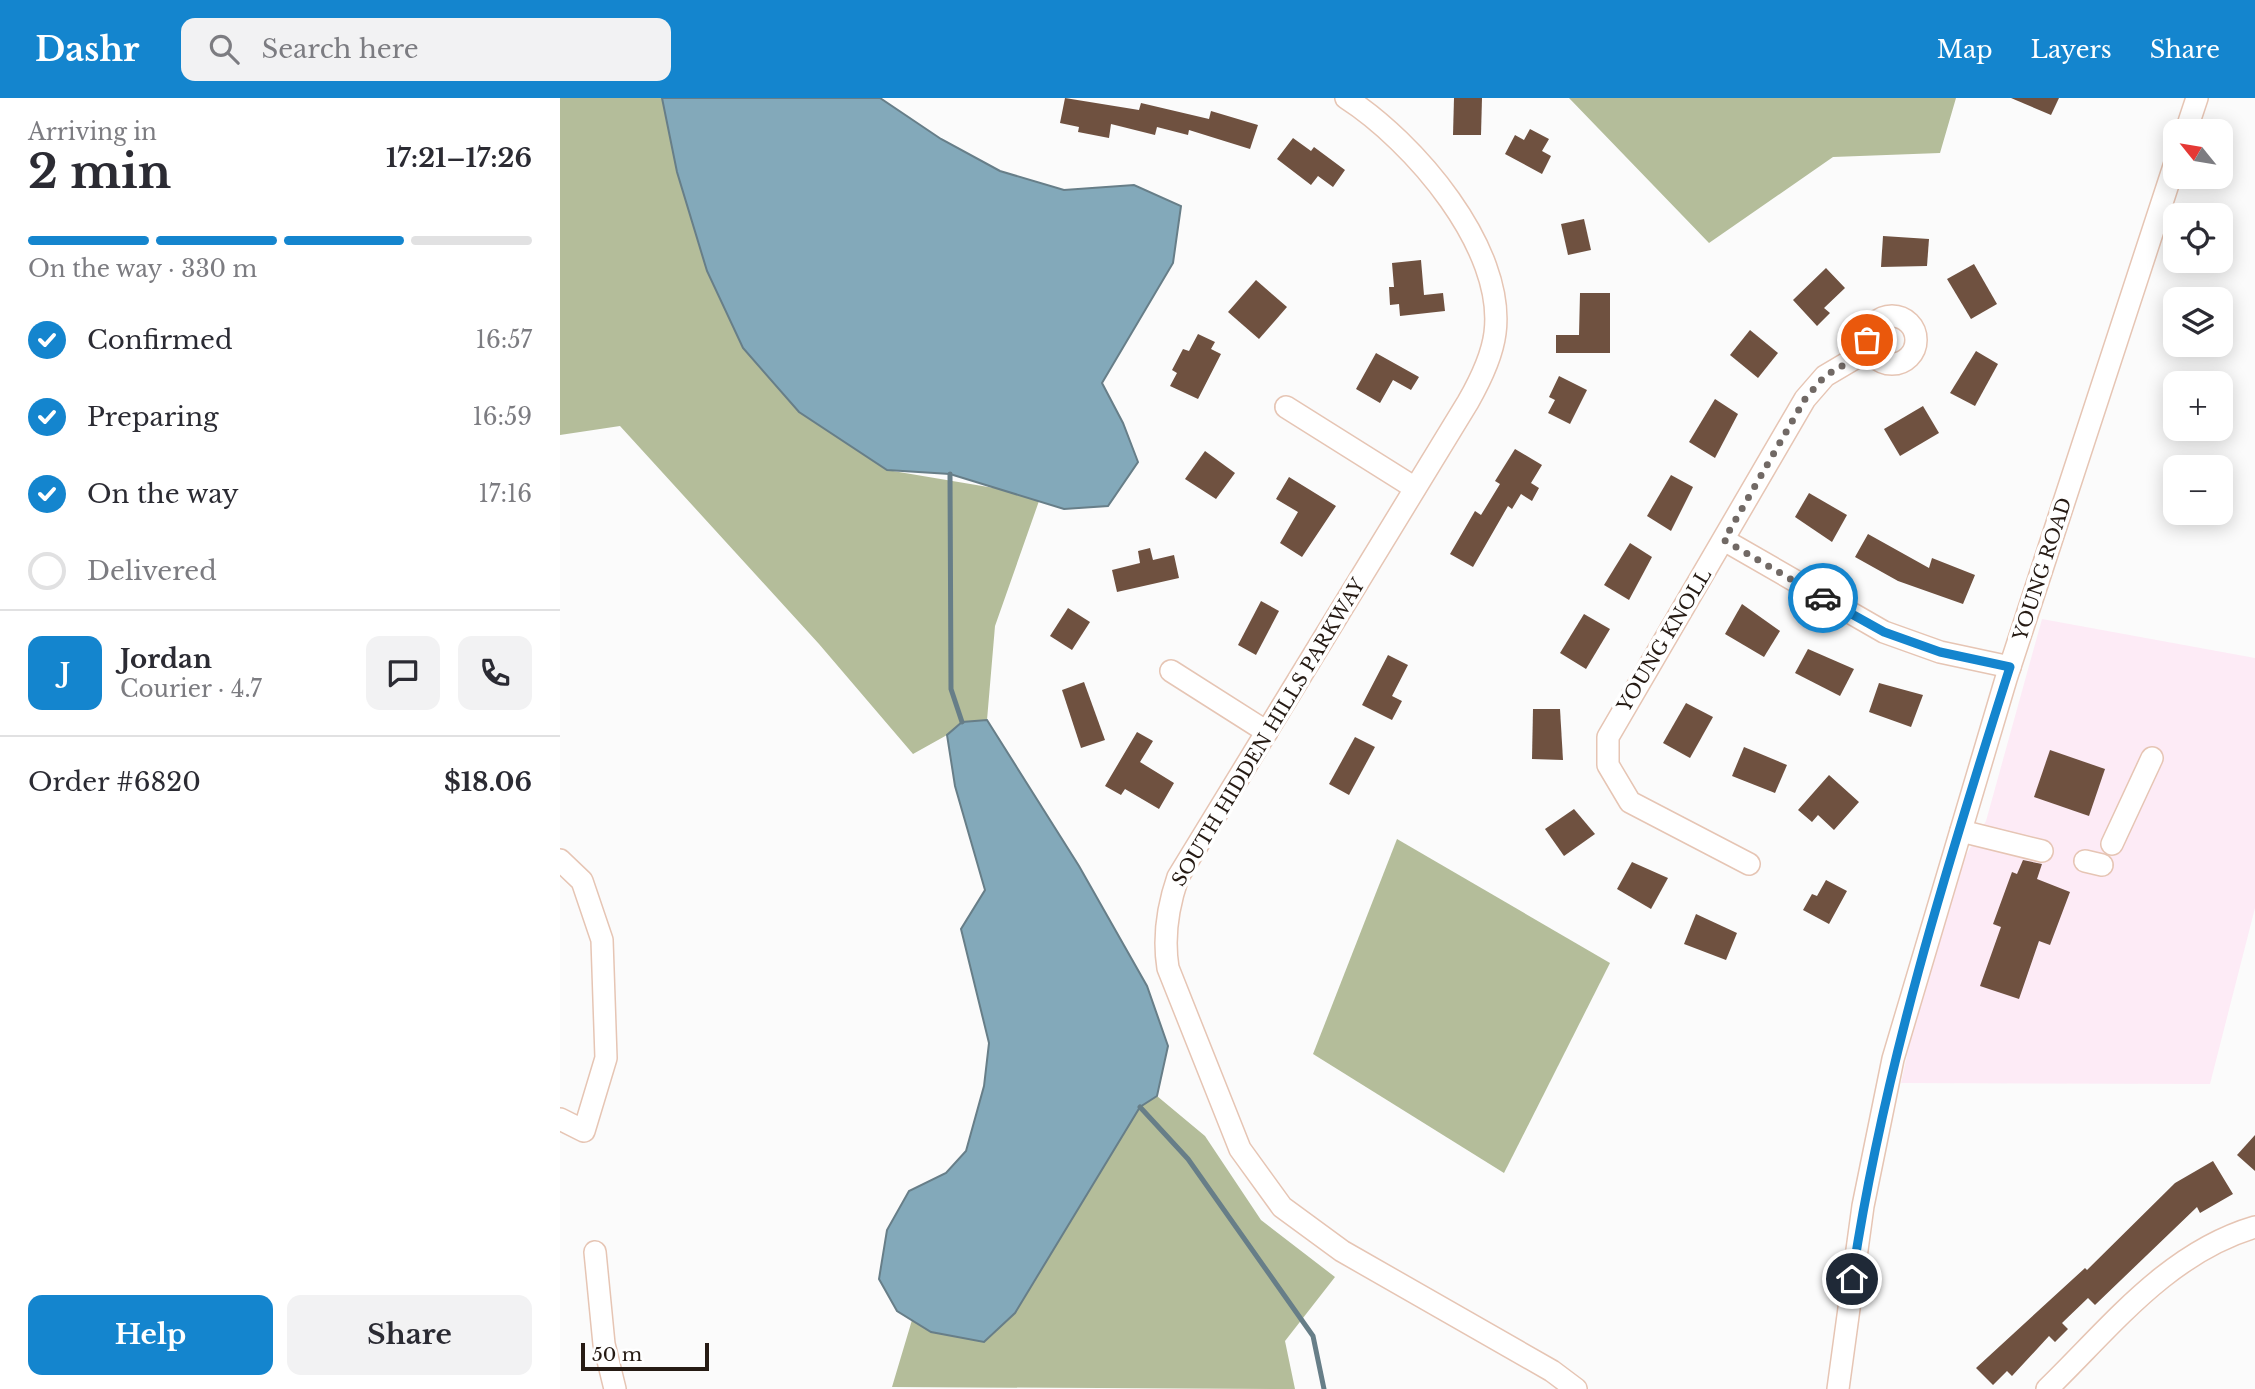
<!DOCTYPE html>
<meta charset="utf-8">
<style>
:root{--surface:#fff;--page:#f2f2f3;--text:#2b2b33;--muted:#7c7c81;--line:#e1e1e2;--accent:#1485ce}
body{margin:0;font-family:"Libre Baskerville",serif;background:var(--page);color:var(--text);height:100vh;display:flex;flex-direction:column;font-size:26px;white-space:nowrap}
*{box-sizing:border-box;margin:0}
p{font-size:23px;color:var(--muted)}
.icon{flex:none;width:38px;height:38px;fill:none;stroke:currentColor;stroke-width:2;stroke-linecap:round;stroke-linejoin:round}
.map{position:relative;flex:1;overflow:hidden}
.drawer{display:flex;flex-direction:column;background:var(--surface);width:560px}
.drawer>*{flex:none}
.needle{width:46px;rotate:300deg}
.controls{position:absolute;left:1603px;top:21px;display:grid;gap:14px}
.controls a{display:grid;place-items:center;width:70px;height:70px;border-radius:14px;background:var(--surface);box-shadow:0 4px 18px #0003;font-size:35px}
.scale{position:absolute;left:21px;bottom:18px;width:128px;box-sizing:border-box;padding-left:7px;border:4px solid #261b14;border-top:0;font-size:19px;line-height:24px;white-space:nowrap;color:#261b14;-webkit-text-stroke:5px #fff;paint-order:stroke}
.pin{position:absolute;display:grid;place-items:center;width:60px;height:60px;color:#fff;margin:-30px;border:4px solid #fff;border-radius:50%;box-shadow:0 2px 7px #0007}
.courier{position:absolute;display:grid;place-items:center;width:70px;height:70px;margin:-35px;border:5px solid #1485ce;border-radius:50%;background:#fff;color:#222;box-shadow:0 2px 9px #0007}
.overview em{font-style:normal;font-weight:700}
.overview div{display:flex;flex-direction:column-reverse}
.overview{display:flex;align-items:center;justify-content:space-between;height:119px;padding:0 28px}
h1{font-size:46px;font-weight:700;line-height:52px}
.bar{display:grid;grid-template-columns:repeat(4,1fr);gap:10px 7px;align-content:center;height:84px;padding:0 28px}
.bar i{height:9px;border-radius:5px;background:var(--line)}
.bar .active{background:var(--accent)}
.bar p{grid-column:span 4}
.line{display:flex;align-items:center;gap:18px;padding:0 28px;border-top:2px solid var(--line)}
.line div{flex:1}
.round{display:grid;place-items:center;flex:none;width:74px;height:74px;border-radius:14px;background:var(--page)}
ol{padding:0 28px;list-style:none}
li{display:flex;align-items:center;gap:21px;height:77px}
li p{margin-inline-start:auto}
li .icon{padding:7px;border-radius:50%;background:var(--accent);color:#fff;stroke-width:4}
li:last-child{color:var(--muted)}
li i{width:38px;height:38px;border:4px solid var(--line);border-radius:50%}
.action{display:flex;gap:14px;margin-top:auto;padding:14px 28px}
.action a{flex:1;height:80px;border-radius:14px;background:var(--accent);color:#fff;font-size:28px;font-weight:700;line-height:80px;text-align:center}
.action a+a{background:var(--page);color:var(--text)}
header{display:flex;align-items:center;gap:42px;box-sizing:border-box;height:98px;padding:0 35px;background:var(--accent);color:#fff}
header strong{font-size:33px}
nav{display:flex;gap:38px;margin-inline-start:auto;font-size:24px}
.search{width:490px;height:63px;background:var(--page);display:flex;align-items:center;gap:18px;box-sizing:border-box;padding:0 24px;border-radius:14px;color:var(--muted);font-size:26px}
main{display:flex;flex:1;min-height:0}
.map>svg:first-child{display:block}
.commercial{fill:#fdebf6}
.forest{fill:#b4bd9a}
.water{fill:#83a9ba;stroke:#677e88;stroke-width:2}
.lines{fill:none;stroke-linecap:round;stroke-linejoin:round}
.stream{stroke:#677e88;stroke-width:5}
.building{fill:#6f5140}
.minor-casing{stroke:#e6c5b4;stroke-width:24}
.minor{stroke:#fff;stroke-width:21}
.done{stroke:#716965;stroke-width:7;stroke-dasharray:0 12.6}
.route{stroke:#1485ce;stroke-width:9}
.labels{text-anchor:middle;stroke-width:7;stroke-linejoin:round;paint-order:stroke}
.street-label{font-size:19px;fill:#261b14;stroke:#fff}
</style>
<header>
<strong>Dashr</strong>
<div class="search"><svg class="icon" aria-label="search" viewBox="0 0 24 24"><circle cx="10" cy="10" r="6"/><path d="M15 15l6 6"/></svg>Search here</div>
<nav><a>Map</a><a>Layers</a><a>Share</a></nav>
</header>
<main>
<section class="drawer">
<div class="overview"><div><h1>2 min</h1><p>Arriving in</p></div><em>17:21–17:26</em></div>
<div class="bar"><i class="active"></i><i class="active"></i><i class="active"></i><i></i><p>On the way · 330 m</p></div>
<ol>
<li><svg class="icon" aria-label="check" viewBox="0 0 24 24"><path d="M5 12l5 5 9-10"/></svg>Confirmed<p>16:57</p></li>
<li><svg class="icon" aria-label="check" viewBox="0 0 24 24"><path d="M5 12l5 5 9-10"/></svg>Preparing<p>16:59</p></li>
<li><svg class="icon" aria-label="check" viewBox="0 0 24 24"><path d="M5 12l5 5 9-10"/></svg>On the way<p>17:16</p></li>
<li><i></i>Delivered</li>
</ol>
<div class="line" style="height:126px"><b class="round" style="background:var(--accent);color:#fff">J</b><div><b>Jordan</b><p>Courier · 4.7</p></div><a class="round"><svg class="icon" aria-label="chat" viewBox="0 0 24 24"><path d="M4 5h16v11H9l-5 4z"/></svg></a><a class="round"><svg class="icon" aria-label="phone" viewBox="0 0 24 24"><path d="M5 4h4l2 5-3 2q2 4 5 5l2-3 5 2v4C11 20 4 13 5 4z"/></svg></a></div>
<div class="line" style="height:91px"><div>Order #6820</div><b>$18.06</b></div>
<div class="action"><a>Help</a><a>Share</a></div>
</section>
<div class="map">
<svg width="1695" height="1291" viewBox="0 0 1695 1291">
<rect width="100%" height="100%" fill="#fbfbfb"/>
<path class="commercial" d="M1482,521L1695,560V810L1650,986L1341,985L1382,798L1426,723Z"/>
<g class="forest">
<path d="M0,0H102L117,74L147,173L183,250L239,314L327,372L440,391L479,403L435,528L427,622L387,637L353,656L259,546L60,328L0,337Z"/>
<path d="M1009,0H1396L1380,55L1273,59L1149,145Z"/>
<path d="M837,741L1050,865L944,1075L753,956Z"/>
<path d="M597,998L645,1038L701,1122L775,1179L725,1243L735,1291L332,1289L352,1222L371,1234L535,1082L580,1009Z"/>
</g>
<g class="water">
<path d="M102,0H320L381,41L440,73L504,92L574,87L621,108L613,165L542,285L563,325L578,364L548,408L504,411L390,376L327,372L239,314L183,250L147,173L117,74Z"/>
<path d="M427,622L519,768L587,888L608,948L597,998L580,1009L455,1215L424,1244L371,1234L337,1213L319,1181L327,1132L349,1093L386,1075L406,1053L424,988L429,945L401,831L425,792L395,688L387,637L402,624Z"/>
</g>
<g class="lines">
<g class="stream">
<path d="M390,376L391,591L402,624"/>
<path d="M580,1009L628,1061L753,1238L764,1291"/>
</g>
</g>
<g class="building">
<path d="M505,0L579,12L581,5L649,21L651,13L698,27L690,51L629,32L628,37L597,29L595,37L551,26L549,40L518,34L519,29L500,25Z"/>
<path d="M894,0H922L921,37H893Z"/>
<path d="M1451,0H1499L1491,17Z"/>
<path d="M970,31L989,41L982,53L991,58L982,76L945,56L955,37L964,42Z"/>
<path d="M733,40L751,53L754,49L785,72L773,89L758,78L751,87L717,61Z"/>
<path d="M1024,121L1031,152L1008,157L1001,126Z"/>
<path d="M1323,138L1369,141L1367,168L1321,169Z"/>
<path d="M861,162L864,197L883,195L885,213L840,218L839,206L830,207L829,189H834L832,165Z"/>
<path d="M1414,166L1437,206L1411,221L1387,181Z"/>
<path d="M1266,170L1285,190L1264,210L1270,215L1257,228L1233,202Z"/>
<path d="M696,182L727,209L699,241L668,214Z"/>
<path d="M1020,195H1050V255H996V237H1019Z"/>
<path d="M1190,232L1218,255L1198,280L1170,257Z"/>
<path d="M638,236L655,244L651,251L661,256L638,301L610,288L617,275L612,272L623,251L629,253Z"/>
<path d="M1416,253L1438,266L1415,308L1390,295Z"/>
<path d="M816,255L859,279L851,292L833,282L820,305L796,291Z"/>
<path d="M999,278L1027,292L1010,326L988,315L995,302L989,299Z"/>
<path d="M1155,301L1178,316L1155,360L1129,344Z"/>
<path d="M1363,308L1379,335L1340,358L1324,331Z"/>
<path d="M955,351L982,367L971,385L979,390L972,403L961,396L952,411L948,408L913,469L890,456L915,413L921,417L940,386L935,383Z"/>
<path d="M645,353L675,375L656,401L625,381Z"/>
<path d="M1111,377L1133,389L1111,433L1087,418Z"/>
<path d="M729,379L776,408L742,459L720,445L738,414L716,401Z"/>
<path d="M1249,395L1287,417L1272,444L1235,419Z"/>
<path d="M1308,436L1369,470L1372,460L1415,477L1403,506L1338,483L1295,459Z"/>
<path d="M1070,445L1092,459L1069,502L1044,487Z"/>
<path d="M590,450L593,462L614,457L619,480L557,494L552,472L580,465L578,453Z"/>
<path d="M701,503L719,513L696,557L678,547Z"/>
<path d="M1182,506L1220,533L1204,559L1165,536Z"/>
<path d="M508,510L530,524L512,552L490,538Z"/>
<path d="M1024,516L1050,531L1026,571L1000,555Z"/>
<path d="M1248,551L1294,571L1280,598L1235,575Z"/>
<path d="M828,557L848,567L832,598L842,603L832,622L802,607Z"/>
<path d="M524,584L545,642L521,650L502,592Z"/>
<path d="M1319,585L1363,597L1351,629L1309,614Z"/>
<path d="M1126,605L1153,619L1130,660L1103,645Z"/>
<path d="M973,611H1000L1003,662L972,661Z"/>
<path d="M577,634L593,643L580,664L614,685L599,711L565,691L561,697L545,688Z"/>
<path d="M795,639L815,649L789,697L769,686Z"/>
<path d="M1184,649L1227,667L1215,695L1172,678Z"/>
<path d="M1490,652L1545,671L1529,718L1474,699Z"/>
<path d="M1269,677L1299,704L1274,732L1258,717L1252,724L1238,712Z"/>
<path d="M1014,711L1035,736L1004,758L985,731Z"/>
<path d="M1463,762L1482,766L1477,781L1510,794L1490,847L1479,843L1459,901L1420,888L1441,829L1433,826L1452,774L1457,776Z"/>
<path d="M1072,764L1108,780L1091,811L1057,791Z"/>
<path d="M1266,782L1287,793L1269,826L1243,812L1252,796L1257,798Z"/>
<path d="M1136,816L1177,835L1166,862L1124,846Z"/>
<path d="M1695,1037V1073L1677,1057Z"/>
<path d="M1653,1063L1673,1096L1640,1115L1637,1109L1535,1207L1528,1200L1502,1225L1508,1231L1495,1244L1489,1238L1452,1278L1447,1273L1433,1287L1416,1270L1525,1170L1527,1172L1615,1085Z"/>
</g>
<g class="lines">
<g class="minor-casing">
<g id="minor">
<path d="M786,0C853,43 946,150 935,235C932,259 920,283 908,304L618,779C608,808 603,839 608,870L680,1051L722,1109L782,1153L992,1273L1016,1291"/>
<path d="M1626,33L1637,0"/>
<circle cx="1332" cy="242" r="24"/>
<path d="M726,309L855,390"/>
<path d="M1164,442L1324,534L1380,554L1450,569"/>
<path d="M611,573L707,634"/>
<path d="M1401,733L1482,753"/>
<path d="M1552,746L1592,660"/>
<path d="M0,762L22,783L42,842L46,960L24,1033L0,1021"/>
<path d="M1525,763L1542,767"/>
<path d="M1189,766L1070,704L1048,667V639L1245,301L1265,278L1309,252"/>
<path d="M35,1154L44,1246L55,1291"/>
<path d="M1278,1291L1303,1108L1333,961L1446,581L1615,65"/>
<path d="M1487,1291C1550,1230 1607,1155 1695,1129"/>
</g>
</g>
<use href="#minor" class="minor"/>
</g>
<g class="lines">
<path class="done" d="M1263,500L1164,442L1245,301L1265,278L1309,252L1307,242"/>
<path class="route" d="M1263,500L1324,534L1380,554L1450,569C1386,770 1323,973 1292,1181"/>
</g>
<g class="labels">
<g class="street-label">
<text transform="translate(1482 471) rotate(-72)" y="7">YOUNG ROAD</text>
<text transform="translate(1104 542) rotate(-59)" y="7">YOUNG KNOLL</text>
<text transform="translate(708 634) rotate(-59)" y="7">SOUTH HIDDEN HILLS PARKWAY</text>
</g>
</g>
</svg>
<div class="controls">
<a><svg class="needle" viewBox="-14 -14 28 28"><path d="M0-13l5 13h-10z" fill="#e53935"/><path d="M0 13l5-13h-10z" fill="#7c7c81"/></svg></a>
<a><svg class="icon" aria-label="locate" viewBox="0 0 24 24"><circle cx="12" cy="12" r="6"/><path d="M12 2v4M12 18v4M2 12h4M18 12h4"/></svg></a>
<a><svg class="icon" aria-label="layers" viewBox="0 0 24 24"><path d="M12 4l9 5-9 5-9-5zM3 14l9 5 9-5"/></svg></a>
<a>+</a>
<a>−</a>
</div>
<div class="scale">50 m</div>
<div class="pin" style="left:1307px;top:242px;background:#ea580c"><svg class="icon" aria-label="bag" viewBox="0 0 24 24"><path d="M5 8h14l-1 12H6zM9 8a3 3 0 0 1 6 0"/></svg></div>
<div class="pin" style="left:1292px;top:1181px;background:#1f2937"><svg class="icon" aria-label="home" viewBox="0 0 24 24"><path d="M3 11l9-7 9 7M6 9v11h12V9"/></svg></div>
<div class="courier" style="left:1263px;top:500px"><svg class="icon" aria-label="car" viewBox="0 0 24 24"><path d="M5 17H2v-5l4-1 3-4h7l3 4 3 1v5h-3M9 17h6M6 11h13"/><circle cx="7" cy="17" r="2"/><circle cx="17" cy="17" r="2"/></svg></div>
</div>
</main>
